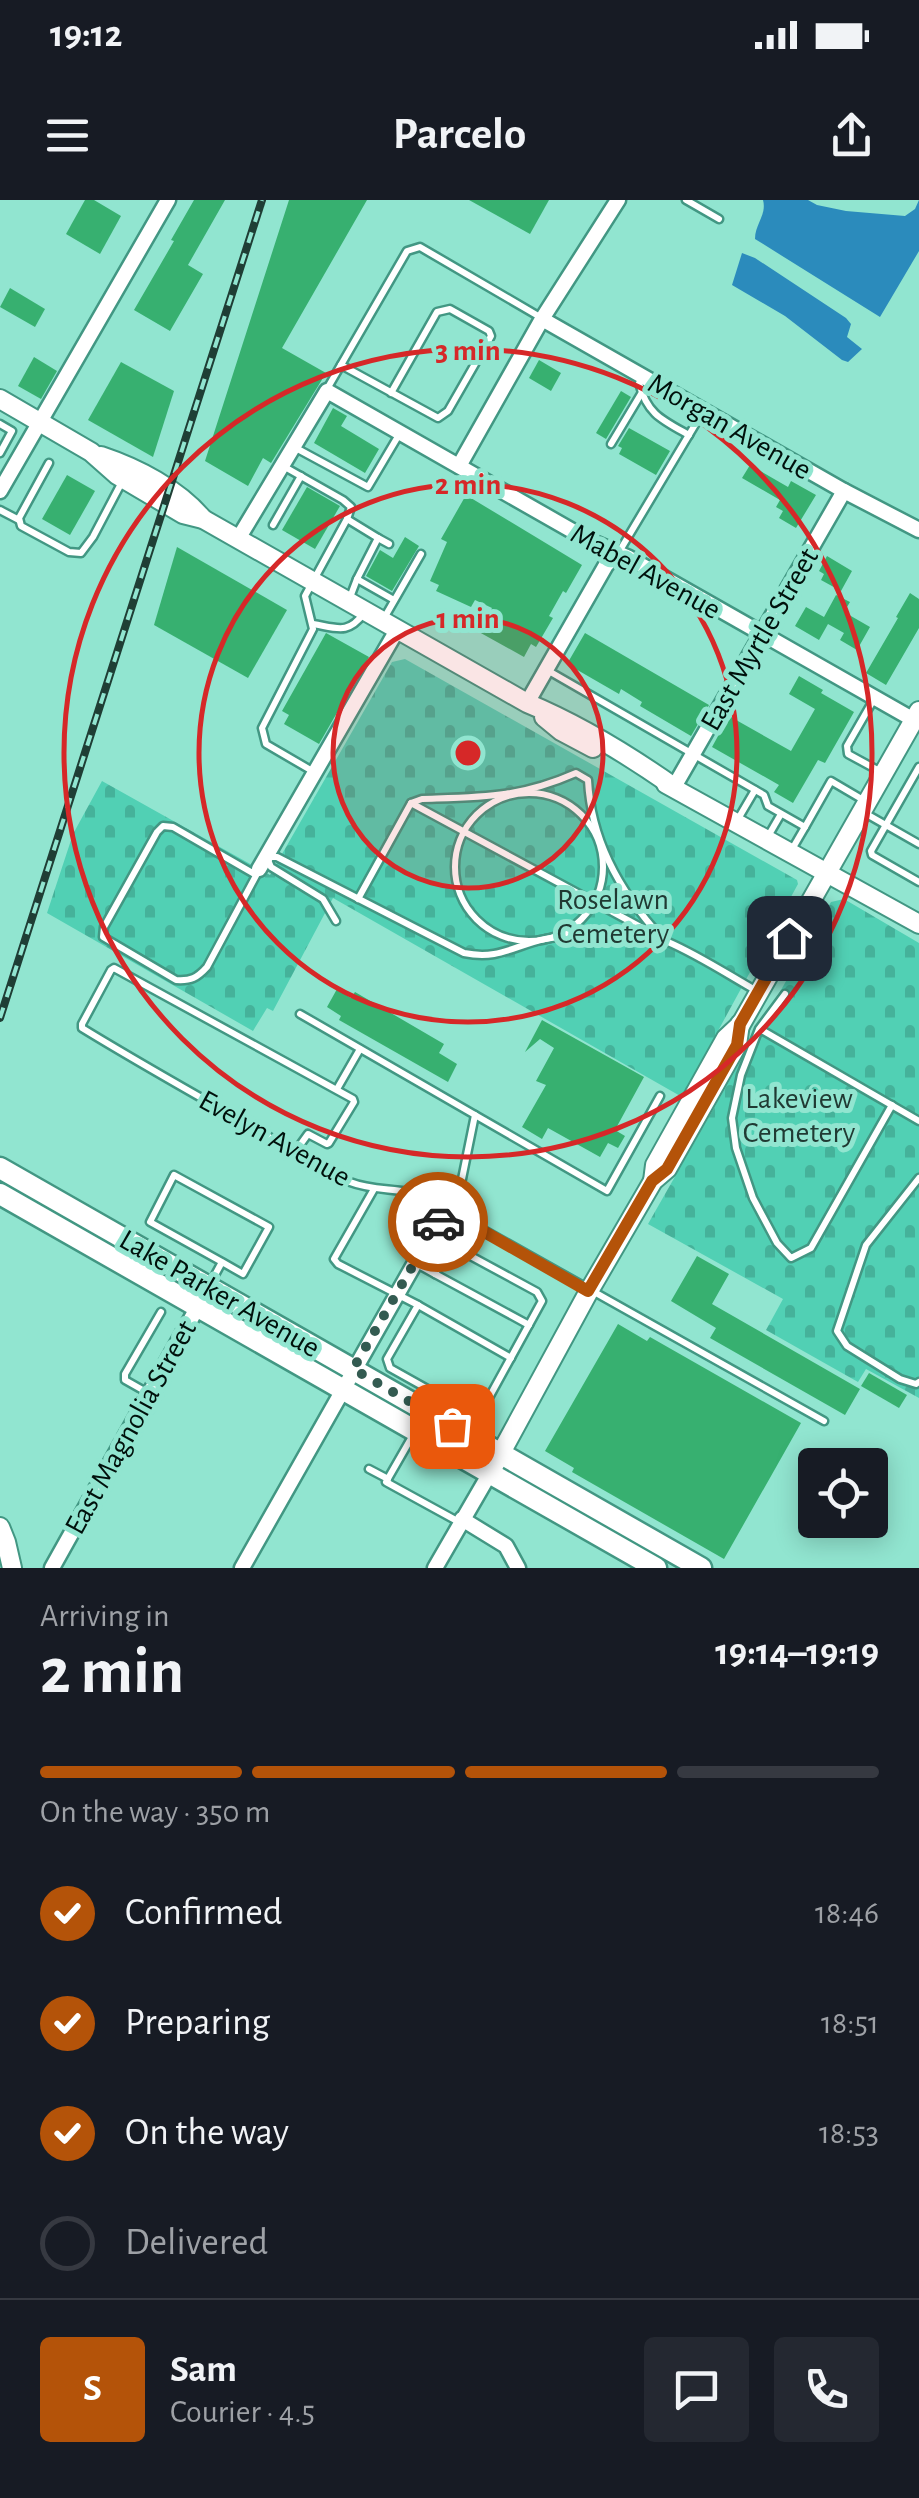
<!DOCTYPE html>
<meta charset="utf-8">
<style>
:root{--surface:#171b24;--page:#242831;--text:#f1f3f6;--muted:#9ea1a6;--line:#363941;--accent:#b45309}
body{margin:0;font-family:"Alegreya Sans",sans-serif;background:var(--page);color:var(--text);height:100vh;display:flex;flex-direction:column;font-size:38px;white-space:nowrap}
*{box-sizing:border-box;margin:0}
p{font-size:32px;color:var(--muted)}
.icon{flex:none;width:55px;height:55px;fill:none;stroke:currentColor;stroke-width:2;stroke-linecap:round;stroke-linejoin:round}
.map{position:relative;height:1368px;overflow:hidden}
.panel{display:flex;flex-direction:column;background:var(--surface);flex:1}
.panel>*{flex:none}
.controls{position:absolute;left:798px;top:1248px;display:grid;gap:20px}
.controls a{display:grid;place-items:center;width:90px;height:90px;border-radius:10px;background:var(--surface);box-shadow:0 5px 25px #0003;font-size:50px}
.pin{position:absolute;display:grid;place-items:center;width:85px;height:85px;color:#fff;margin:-42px;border-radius:20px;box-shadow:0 5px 15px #0006}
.courier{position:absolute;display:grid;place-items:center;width:100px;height:100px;margin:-50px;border:8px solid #b45309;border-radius:50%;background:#fff;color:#222;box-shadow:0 2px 12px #0007}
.headline em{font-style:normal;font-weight:700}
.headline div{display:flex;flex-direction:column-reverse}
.headline{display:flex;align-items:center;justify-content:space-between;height:170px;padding:0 40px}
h1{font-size:65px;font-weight:700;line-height:75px}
.bar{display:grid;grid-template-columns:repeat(4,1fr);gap:15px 10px;align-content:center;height:120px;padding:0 40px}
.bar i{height:12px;border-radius:8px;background:var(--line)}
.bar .current{background:var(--accent)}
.bar p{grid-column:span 4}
.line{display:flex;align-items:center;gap:25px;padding:0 40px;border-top:2px solid var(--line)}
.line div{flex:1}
.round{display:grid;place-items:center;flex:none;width:105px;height:105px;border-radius:10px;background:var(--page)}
ol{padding:0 40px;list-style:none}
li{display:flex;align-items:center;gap:30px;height:110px}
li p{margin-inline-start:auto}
li .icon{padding:10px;border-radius:50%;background:var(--accent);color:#fff;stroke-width:4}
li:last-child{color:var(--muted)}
li i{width:55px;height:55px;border:5px solid var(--line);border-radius:50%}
.status{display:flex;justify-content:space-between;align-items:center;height:70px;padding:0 50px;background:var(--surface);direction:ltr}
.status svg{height:28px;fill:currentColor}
header{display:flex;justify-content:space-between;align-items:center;height:130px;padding:0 40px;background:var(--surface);font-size:45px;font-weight:700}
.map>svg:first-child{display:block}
.cemetery{fill:url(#cemetery-stones)}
.water{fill:#2b8bbc}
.building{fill:#37b070}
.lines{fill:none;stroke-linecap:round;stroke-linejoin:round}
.lane-casing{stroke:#429783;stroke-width:11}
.street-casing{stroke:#429783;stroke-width:19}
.secondary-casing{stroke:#429783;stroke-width:22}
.primary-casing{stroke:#429783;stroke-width:25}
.lane{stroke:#fff;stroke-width:6}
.street{stroke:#fff;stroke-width:14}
.secondary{stroke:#fff;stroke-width:18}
.primary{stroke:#fff;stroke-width:20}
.rail-casing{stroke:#1f3e35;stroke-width:8}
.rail{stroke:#91e5d0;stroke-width:4;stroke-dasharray:11;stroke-linecap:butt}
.done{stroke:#335b51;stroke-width:10;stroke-dasharray:0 18}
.route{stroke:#b45309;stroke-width:12}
.ring{fill:none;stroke:#d62828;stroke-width:5}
.labels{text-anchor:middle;stroke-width:10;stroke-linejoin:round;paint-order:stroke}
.street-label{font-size:30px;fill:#00110c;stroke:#91e5d0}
.park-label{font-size:30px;fill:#203a33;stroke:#91e5d0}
.centre{fill:#d62828;stroke:#91e5d0;stroke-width:5}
.ring-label{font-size:30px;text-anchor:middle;font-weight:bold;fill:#d62828;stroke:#91e5d0;stroke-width:10;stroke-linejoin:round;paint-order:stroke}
</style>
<div class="status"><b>19:12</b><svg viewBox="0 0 49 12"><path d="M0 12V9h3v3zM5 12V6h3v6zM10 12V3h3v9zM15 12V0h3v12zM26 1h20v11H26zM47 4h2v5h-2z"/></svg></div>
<header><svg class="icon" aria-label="menu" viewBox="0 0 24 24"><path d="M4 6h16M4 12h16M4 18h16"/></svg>Parcelo<svg class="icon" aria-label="share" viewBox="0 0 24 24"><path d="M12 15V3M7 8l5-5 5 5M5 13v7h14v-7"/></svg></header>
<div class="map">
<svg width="919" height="1368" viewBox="0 0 919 1368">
<defs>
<pattern id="cemetery-stones" width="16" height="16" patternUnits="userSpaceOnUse" patternTransform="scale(2.5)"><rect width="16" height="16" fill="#51d0b4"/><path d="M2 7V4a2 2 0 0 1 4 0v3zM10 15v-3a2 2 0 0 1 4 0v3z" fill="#45b29a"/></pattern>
</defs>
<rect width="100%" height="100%" fill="#91e5d0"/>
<g class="cemetery">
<path d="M405,459L797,680L798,684L682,897L333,698L273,811L267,808L253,831L47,713L73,634L102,581L270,675L392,462Z"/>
<path d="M844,699L919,743V1198L866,1169L858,1182L766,1130L783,1099L648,1024L831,702Z"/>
</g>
<g class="water">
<path d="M763,0H808L817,5L846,11L905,16L915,9L919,0V51L880,117L755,39C755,24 767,15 763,0Z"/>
<path d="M742,53L755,58L846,118L851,124L847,137L862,149L848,162L842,160L785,116L732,85Z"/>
</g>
<g class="building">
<path d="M85,0H94L121,16L100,54L66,34Z"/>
<path d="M194,0H225L188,65L203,74L170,131L134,110L174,41L171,40Z"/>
<path d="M289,0H367L282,148L326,173L271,263L263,258L248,286L205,261Z"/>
<path d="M469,0H549L530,34Z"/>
<path d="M10,88L45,109L35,127L0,107Z"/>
<path d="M34,157L57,171L41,199L18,186Z"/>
<path d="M539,160L561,173L551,191L529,178Z"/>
<path d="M121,162L174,191L153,257L88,220Z"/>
<path d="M621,191L631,197L606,239L596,233Z"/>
<path d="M333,208L347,216L341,226L379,249L365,273L314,243Z"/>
<path d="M629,228L670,251L656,275L619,254L622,248L618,246Z"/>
<path d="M750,265L788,287L791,281L816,295L796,328L779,318L783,311L776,307L780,300L742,278Z"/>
<path d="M67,275L95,291L70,335L42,319Z"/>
<path d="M307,287L340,306L315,349L282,330Z"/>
<path d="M466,295L582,365L566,393L563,391L549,416L553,418L536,447L531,444L524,457L479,432L492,408L475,400L471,407L436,391L439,385L430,381L447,342L441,339Z"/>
<path d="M405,337L419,346L392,391L366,376L380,350L393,358Z"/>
<path d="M177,347L287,410L248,478L154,425Z"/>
<path d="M827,356L852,371L841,391L821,380L824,374L819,371Z"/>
<path d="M910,393L919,399V428L886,485L866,473L898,418L896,417Z"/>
<path d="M836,395L850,402L844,412L870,427L857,450L840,440L844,433L828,424L819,440L795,426L806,407L824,417Z"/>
<path d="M326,433L369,457L319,544L284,524L289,515L282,511Z"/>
<path d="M585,433L709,505L691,536L640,506L642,502L621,489L619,494L567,464Z"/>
<path d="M799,476L823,490L821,493L854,512L825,563L818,560L793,603L774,592L779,585L712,547L729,516L791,551L815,509L789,494Z"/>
<path d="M337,789L351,798L355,792L444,844L439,853L457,864L448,882L339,820L341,816L327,807Z"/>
<path d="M542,820L644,877L615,930L625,936L618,948L608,943L600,957L548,928L542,939L522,927L546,885L536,881L554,848L540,839L525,852Z"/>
<path d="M697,1056L729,1074L712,1104L860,1189L845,1215L710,1138L716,1128L671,1101Z"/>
<path d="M618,1124L647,1141L650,1137L801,1223L724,1359L572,1272L574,1268L545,1251Z"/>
<path d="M869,1173L907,1195L899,1208L861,1186Z"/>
</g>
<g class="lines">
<g class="lane-casing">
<g id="lane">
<path d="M686,0L719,19"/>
<path d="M341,165L438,218L448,211L491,136L489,131L450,109L437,112L391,193"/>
<path d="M642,177L639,183C647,214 662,220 689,235"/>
<path d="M327,189L407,51L420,47L540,117"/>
<path d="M0,224L12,231L0,253"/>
<path d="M611,244L641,194"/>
<path d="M294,247L368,287L400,233"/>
<path d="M49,263L19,318L21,326L69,352L81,353L93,337L123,280"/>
<path d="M283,266L343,300L351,307L347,319"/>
<path d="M0,310L19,320"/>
<path d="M273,325L301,276"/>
<path d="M378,338L389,344"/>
<path d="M619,352L702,213"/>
<path d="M349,400L357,379"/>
<path d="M383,420L421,354"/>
<path d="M313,424C337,428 348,435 364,413"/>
<path d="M547,470L764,595L768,606L805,627L831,581L865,601"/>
<path d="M874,499L847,546L848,554L883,573"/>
<path d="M919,567L871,651L872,655L919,682"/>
<path d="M314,572L266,544L262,528L313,429L305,396L347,319L378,338L357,379L394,400"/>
<circle cx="529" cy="667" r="74"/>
<path d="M411,603L659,737"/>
<path d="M863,612L919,644"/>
<path d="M738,619L755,590"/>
<path d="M767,638L781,614"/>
<path d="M791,651L805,627"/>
<path d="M267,657H277L464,753C499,760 513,746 545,739C572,734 643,731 668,742C698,755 727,774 755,790"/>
<path d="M267,658L271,667L323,699L336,721"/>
<path d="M256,675L173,627L163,626L157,632L104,727L103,737L176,780C191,781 197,778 207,767L259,670"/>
<path d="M358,699L411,603L422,599C482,597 519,598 576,573L588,580C591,641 622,695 663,739"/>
<path d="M785,794L759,829L741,875L732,918L736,948L753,998L777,1043L791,1058L811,1048L892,905"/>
<path d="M300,814L475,915L462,979L446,1009"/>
<path d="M760,829L919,921"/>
<path d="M337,889L360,849"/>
<path d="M475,915L607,991L660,896"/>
<path d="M295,952L308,934L327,944L329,943L354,902L353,899L114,768L111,770L82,824V828C139,863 198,896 256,929C287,947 317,969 350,982C375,992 403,987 425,997L824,1221"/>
<path d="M919,978L866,1045L837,1131L847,1146L900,1179L916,1184L919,1182"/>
<path d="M374,989L334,1059L338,1064L418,1105L387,1159L390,1168L474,1215L480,1214L542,1101L537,1092L454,1047L448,1048L435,1074L415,1063"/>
<path d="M435,1074L529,1125"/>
<path d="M209,1086L222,1062L243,1074L269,1027L174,975L150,1022L222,1062"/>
<path d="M418,1105L511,1158"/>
<path d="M148,1193L125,1180V1174L161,1112"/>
<path d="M413,1235L386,1282L459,1322"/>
<path d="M369,1269L388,1279"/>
</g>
</g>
<g class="street-casing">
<g id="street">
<path d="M542,119L844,291L919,330"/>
<path d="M459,266L542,119L618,0"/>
<path d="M0,291L168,0"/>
<path d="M238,339L327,191L590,341L629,358L914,520"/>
<path d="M527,503L606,365L618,353"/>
<path d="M674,587L844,291"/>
<path d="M259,669L397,430"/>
<path d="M462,1319L506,1346L518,1368"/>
<path d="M52,1368L201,1101"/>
<path d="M242,1368L445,1010"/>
<path d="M435,1368L490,1273"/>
</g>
</g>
<g class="secondary-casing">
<g id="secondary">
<path d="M0,199L91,252L117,275L183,314L203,319L527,503C580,525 627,554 674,587"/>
<path d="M101,256C137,268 178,289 203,319"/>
<path d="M544,517L561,531L593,548"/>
<path d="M666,584L919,724"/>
<path d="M653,981L655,965L726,838L741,824L919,511"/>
<path d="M490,1273L589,1091L653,981L667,969L737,845L740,824"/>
<path d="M0,1327L6,1342L12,1368"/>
</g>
</g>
<g class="primary-casing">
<g id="primary">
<path d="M0,968L701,1368"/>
<path d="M0,994L656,1368"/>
</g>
</g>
<use href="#lane" class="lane"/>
<use href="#street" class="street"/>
<use href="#secondary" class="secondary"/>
<use href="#primary" class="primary"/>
<g class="rail-casing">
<path id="rail" d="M0,818L262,0"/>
</g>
<use href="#rail" class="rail"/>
</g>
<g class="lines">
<path class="done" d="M438,1022L353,1169L452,1226"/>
<path class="route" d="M438,1022L446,1010L588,1091L652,981L667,969L737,845L740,824L789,738"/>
</g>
<circle cx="468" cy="553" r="135" fill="#d62828" fill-opacity=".12"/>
<g class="ring">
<circle cx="468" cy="553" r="135"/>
<circle cx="468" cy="553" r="269"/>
<circle cx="468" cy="553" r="404"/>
</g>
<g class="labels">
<g class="street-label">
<text transform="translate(730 226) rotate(30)" y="10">Morgan Avenue</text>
<text transform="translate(646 371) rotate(29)" y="10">Mabel Avenue</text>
<text transform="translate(759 439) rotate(-60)" y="10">East Myrtle Street</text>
<text transform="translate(275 938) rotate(29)" y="10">Evelyn Avenue</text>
<text transform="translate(220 1093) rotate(30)" y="10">Lake Parker Avenue</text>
<text transform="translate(130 1227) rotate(-61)" y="10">East Magnolia Street</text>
</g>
<g class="park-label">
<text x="613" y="709">Roselawn<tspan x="613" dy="34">Cemetery</tspan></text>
<text x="799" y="908">Lakeview<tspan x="799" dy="34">Cemetery</tspan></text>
</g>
</g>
<circle cx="468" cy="553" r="15" class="centre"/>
<g class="ring-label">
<text x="468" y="160">3 min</text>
<text x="468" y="294">2 min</text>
<text x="468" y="428">1 min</text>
</g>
</svg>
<div class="controls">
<a><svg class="icon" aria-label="locate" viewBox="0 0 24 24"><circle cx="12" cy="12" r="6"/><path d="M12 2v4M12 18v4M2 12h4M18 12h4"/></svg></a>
</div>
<div class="pin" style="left:452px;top:1226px;background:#ea580c"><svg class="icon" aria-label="bag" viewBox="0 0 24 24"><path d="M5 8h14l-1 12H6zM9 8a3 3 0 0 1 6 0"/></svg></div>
<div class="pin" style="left:789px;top:738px;background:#1f2937"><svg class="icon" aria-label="home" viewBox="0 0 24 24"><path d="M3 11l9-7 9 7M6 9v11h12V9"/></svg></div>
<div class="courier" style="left:438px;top:1022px"><svg class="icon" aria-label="car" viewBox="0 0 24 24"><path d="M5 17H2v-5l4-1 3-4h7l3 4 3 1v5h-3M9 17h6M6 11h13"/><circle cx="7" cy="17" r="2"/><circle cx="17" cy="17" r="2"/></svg></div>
</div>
<section class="panel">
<div class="headline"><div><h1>2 min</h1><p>Arriving in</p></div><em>19:14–19:19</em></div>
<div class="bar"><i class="current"></i><i class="current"></i><i class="current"></i><i></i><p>On the way · 350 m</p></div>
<ol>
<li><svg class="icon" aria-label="check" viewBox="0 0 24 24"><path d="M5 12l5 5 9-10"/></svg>Confirmed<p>18:46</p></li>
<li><svg class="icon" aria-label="check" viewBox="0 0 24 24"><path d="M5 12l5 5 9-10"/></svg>Preparing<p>18:51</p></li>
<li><svg class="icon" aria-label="check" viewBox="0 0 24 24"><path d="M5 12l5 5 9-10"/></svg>On the way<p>18:53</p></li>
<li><i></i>Delivered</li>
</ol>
<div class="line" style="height:180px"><b class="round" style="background:var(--accent);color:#fff">S</b><div><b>Sam</b><p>Courier · 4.5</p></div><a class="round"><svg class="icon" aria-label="chat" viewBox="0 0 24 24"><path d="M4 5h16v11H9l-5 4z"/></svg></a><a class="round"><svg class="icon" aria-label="phone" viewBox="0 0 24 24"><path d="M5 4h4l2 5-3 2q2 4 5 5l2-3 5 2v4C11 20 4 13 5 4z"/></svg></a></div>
</section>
